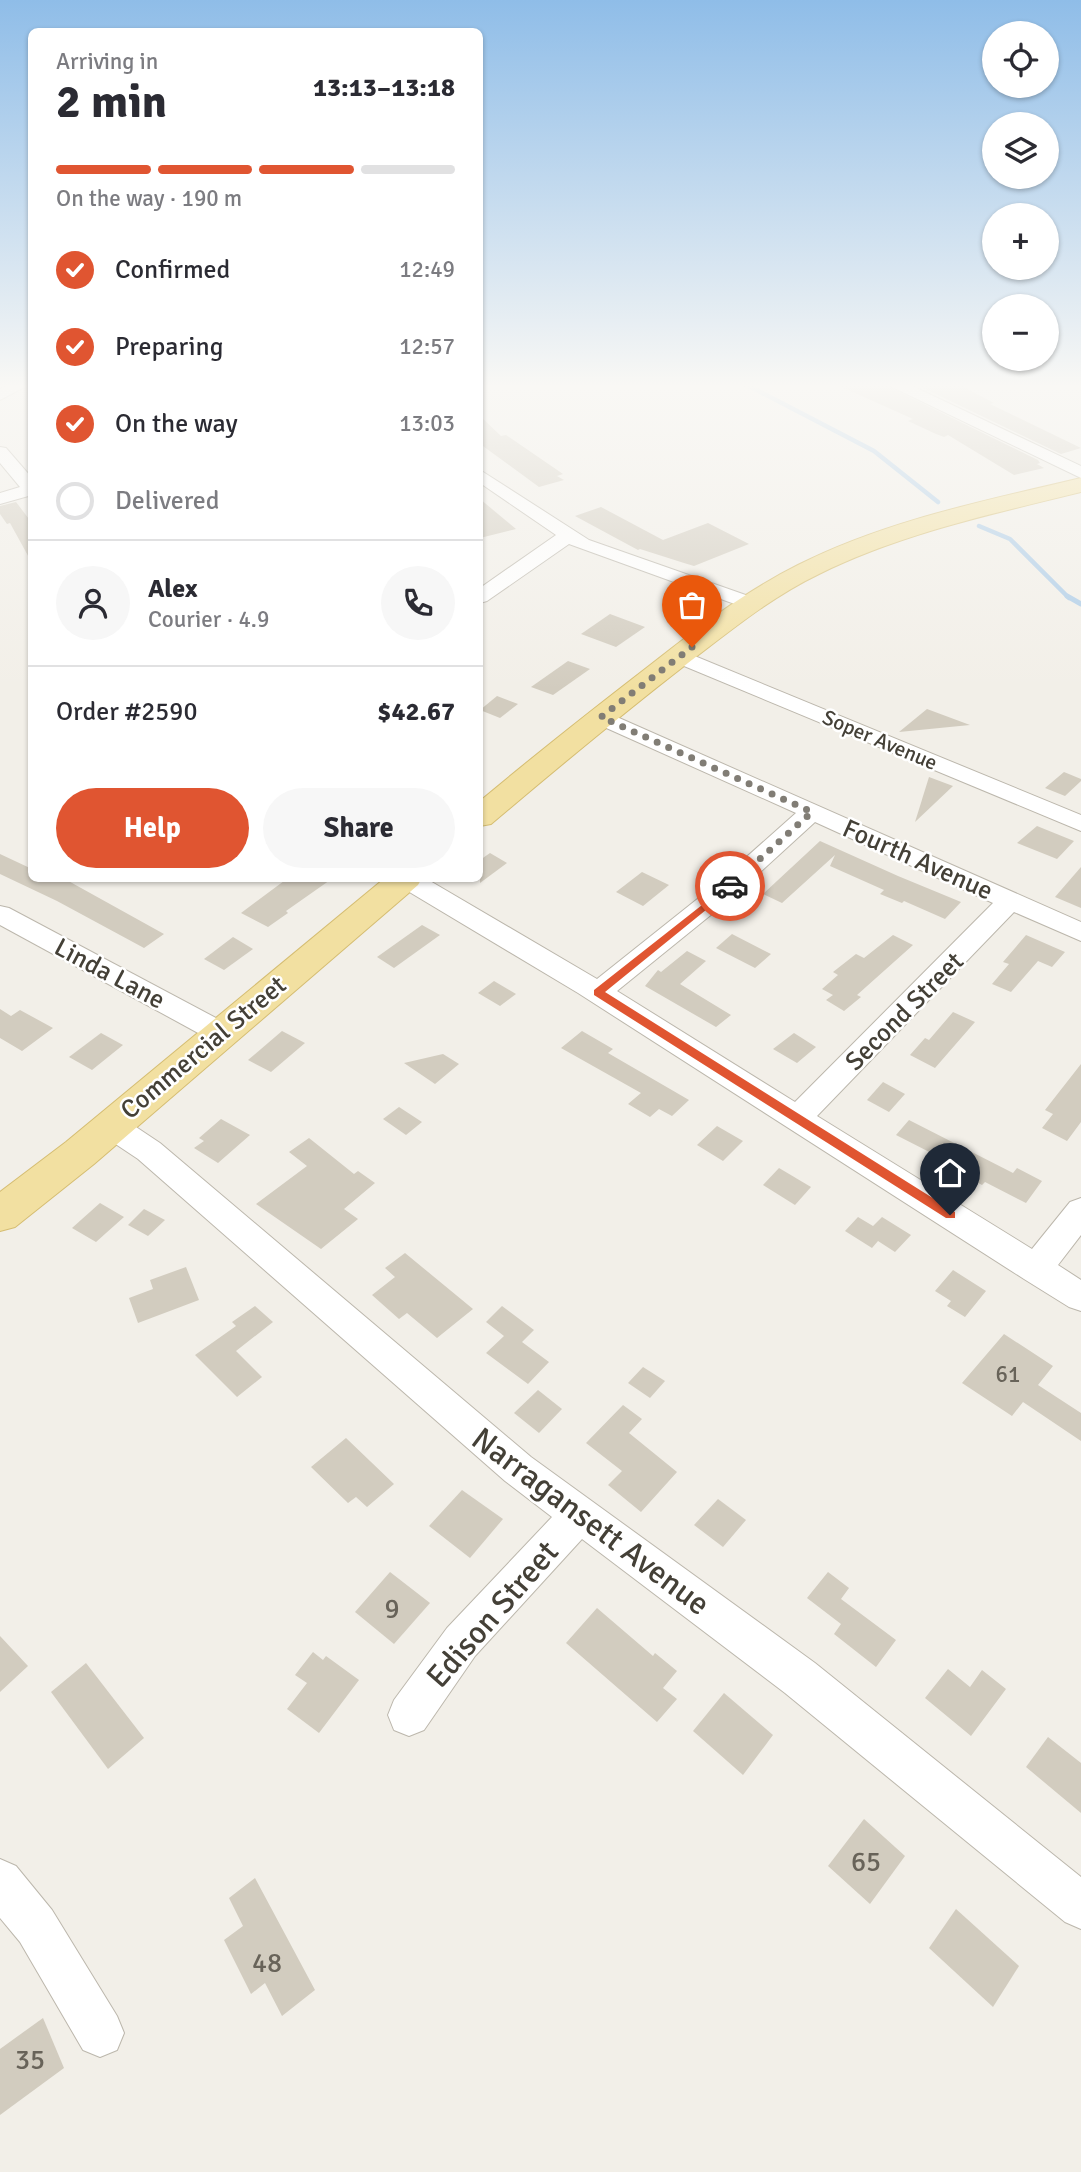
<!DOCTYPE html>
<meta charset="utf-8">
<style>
:root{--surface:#fff;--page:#f7f7f7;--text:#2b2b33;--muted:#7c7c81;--line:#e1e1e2;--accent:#e05531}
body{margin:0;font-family:Signika,sans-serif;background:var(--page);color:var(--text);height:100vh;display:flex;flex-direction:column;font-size:26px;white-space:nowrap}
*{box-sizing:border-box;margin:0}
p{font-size:23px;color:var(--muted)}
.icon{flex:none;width:38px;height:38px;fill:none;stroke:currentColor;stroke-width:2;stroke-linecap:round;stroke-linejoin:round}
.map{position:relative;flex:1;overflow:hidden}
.sheet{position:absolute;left:28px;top:28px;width:455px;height:854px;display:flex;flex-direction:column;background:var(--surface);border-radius:10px;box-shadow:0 2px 5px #0004}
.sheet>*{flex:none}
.tools{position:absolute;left:982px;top:21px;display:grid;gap:14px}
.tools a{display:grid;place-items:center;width:77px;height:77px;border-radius:50%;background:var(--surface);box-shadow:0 2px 5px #0004;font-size:35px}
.pin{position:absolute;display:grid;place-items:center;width:60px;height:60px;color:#fff;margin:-72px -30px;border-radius:50% 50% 50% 0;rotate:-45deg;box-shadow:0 0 7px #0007}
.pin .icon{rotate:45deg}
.courier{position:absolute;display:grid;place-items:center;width:70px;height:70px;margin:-35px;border:5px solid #e05531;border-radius:50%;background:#fff;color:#222;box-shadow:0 2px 9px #0007}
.overview em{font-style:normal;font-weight:700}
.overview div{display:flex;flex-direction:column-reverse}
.overview{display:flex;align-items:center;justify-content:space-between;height:119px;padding:0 28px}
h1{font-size:46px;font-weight:700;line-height:52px}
.bar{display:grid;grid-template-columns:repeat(4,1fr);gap:10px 7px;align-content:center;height:84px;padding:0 28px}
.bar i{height:9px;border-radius:5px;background:var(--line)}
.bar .selected{background:var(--accent)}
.bar p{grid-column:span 4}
.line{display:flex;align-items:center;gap:18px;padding:0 28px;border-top:2px solid var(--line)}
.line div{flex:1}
.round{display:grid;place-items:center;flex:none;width:74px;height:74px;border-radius:37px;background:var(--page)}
ol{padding:0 28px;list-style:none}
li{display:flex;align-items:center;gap:21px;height:77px}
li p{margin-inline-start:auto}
li .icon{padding:7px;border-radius:50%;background:var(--accent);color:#fff;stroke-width:4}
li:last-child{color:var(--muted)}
li i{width:38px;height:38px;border:4px solid var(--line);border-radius:50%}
.action{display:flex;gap:14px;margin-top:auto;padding:14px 28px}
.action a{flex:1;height:80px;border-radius:42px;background:var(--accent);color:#fff;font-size:28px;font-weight:700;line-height:80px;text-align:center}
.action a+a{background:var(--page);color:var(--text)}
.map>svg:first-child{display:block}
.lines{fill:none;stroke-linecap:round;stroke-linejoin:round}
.stream-far1{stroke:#abcbe7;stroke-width:4.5}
.stream{stroke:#abcbe7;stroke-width:5}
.building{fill:#d2ccbf}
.minor-casing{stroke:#bcb7ac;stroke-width:2}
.major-casing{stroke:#d5bd72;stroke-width:2}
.minor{fill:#fff;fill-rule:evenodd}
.major{fill:#f2e0a1;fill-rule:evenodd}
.route{fill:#e05531}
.done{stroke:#817d75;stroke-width:7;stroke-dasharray:0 12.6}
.labels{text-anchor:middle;stroke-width:5;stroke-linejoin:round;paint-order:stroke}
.far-street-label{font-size:21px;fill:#444037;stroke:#fff}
.number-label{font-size:23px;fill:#686359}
.street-label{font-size:26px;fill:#444037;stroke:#fff}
.near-number-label{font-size:28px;fill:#686359}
.near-street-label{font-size:32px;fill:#444037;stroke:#fff}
</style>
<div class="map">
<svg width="1081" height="2172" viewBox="0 0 1081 2172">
<rect width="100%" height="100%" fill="#f2efe8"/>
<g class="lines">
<g class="stream-far1">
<path d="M745,384L874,451L938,502"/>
<path d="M979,526L1010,539L1069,598"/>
</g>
<path class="stream" d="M1067,596L1081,604"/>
</g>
<g class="building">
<path d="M835,384H883L1038,460L1040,463L1037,464L1044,468L1014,475L948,435L944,437L936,434L908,421L913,419Z"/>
<path d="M915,384H958L994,403L990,404L1081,448L1061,454Z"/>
<path d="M480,416L501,436L506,435L563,474L557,476L564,480L539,487L487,449L480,444Z"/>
<path d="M480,499L516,529L480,538Z"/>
<path d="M16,502L32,523V563L10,523L7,524L0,514V506Z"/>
<path d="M601,507L663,540L708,523L749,544L694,566L684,563L640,549L638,550L575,516Z"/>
<path d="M610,614L645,627L616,647L581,634Z"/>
<path d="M568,661L590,669L553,695L531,687Z"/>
<path d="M497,696L518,704L500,718L480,710Z"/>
<path d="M927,709L970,725L899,732Z"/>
<path d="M1064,772L1081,779V781L1065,796L1045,788Z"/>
<path d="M929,777L953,786L915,822Z"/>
<path d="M1037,826L1074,841L1057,859L1017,843Z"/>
<path d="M820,841L898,876L961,902L945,919L904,901L902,903L880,894L884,890L830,866L835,855L782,903L763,894Z"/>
<path d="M490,853L507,863L480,883V860Z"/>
<path d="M0,854L32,869V878H63L164,934L144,948L57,901L0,874Z"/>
<path d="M1081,867V908L1055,897Z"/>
<path d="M642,872L669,885L643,906L616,892Z"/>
<path d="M288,878H333L286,911L288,913L268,927L241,913Z"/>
<path d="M422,925L440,935L394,968L377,957Z"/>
<path d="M732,934L771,954L755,968L716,948Z"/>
<path d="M893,935L913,945L857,995L861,997L844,1011L826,1000L833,995L822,989L838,975L833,972L856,954L864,958Z"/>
<path d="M1026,935L1065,952L1052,967L1038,961L1011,992L992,984L1009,964L1003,962Z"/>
<path d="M233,937L253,949L224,970L204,959Z"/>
<path d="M687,951L706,961L680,984L731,1015L716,1027L645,986L658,970L661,972Z"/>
<path d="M494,981L516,994L500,1006L478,993Z"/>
<path d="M0,1009L11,1016L20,1010L53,1028L22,1051L0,1038Z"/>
<path d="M953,1012L975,1022L935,1068L910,1055L925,1038L929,1040Z"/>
<path d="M282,1031L305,1043L271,1072L248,1060Z"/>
<path d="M582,1031L613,1049L608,1053L689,1100L672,1116L659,1109L650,1117L628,1104L641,1093L561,1048Z"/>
<path d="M101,1033L123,1045L92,1070L69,1057Z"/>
<path d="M794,1033L816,1047L797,1063L773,1049Z"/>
<path d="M443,1054L459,1064L435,1084L404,1063Z"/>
<path d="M1081,1064V1122L1067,1141L1042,1128L1053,1114L1045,1110Z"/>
<path d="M883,1082L905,1094L889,1112L867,1100Z"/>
<path d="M399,1107L422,1122L406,1135L383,1119Z"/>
<path d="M221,1119L250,1135L218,1163L194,1148L204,1141L199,1138Z"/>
<path d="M909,1120L1013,1173L1017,1168L1042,1181L1026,1203L985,1182L982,1185L946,1166L949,1162L896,1135Z"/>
<path d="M717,1126L743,1141L723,1161L697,1145Z"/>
<path d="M309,1138L354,1174L358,1171L375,1183L344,1209L358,1219L321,1249L256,1204L307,1166L289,1152Z"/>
<path d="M779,1168L811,1187L795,1205L763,1185Z"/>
<path d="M100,1203L124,1217L96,1242L72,1228Z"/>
<path d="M144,1209L165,1220L148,1236L128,1225Z"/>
<path d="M858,1217L873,1226L882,1217L911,1235L895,1252L878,1241L872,1248L845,1231Z"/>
<path d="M405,1253L473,1309L437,1338L407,1313L399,1319L372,1295L395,1277L385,1268Z"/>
<path d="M186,1267L199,1300L138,1323L129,1298L153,1289L150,1280Z"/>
<path d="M953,1270L986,1291L965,1317L947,1306L951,1301L935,1291Z"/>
<path d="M255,1306L273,1322L236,1351L262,1377L237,1397L195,1355L236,1326L232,1322Z"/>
<path d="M502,1306L534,1330L522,1342L549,1362L528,1384L486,1353L504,1336L486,1322Z"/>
<path d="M1004,1334L1053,1366L1038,1385L1081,1413V1441L1023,1402L1012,1416L962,1383Z"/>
<path d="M643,1367L665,1381L650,1398L628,1383Z"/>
<path d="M538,1390L562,1409L539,1433L514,1413Z"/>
<path d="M623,1405L642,1419L629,1433L677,1472L641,1512L608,1485L622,1471L586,1443Z"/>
<path d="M346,1438L394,1484L367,1507L356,1497L348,1503L311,1467Z"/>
<path d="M462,1490L503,1519L470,1558L429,1526Z"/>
<path d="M718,1499L746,1520L723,1547L694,1525Z"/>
<path d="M390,1572L430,1603L394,1644L355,1612Z"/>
<path d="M828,1572L849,1588L841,1599L896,1640L876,1667L834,1634L841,1624L807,1598Z"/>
<path d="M597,1608L653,1656L655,1653L677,1671L663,1688L677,1699L657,1722L566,1643Z"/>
<path d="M0,1636L28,1666L0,1692Z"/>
<path d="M313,1652L323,1660L326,1656L359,1680L319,1733L287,1709L307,1683L295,1675Z"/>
<path d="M86,1663L144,1738L108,1769L51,1692Z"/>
<path d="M948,1669L970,1687L982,1670L1006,1689L971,1736L925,1698Z"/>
<path d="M724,1693L773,1735L743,1775L693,1731Z"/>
<path d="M1048,1737L1081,1763V1813L1026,1767Z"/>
<path d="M864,1819L905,1856L870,1904L828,1866Z"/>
<path d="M255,1878L315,1990L282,2016L265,1983L251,1994L224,1940L243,1926L229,1898Z"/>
<path d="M956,1909L1019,1966L993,2007L929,1948Z"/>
<path d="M43,2018L64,2068L0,2115V2049Z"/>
</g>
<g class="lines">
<g class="minor-casing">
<g id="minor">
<path d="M9,384H30L0,400V389Z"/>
<path d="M886,384H908L1081,466V478Z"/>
<path d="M0,447L6,448L32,478V495L0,504V493L20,487L0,463Z"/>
<path d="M480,470L589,540L757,599L760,603L757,607H743L569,544L487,601L480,603V588L556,535L480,483Z"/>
<path d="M680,650L1081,815V831L672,661L669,656L672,651Z"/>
<path d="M601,710L1081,922V941L1014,912L817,1116L1032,1249L1070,1202L1081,1198V1235L1058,1265L1081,1280V1311L1069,1307L1024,1279L578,993L396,884L393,878H425L597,979L715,885L796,813L593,722L590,717L593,712ZM815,822L993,903L795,1102L617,991L733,897Z"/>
<path d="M0,906L9,908L231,1026L235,1033L231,1040L221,1043L211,1040L0,925Z"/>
<path d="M110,1114L121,1117L160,1143L531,1457L815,1663L1081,1877V1929L1065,1922L785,1693L582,1539L475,1656L424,1730L409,1736L394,1730L388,1715L394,1700L447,1628L552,1517L505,1481L138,1159L99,1133L95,1125L99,1117Z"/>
<path d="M0,1859L16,1866L52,1910L117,2016L124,2033L117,2050L100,2057L83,2050L20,1942L0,1918Z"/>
</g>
</g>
<g class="major-casing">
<g id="major">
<path d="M1081,478V492C992,514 902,533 819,574C771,597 730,631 688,663C621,715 556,769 491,824L480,826V801C535,755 592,710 649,666C696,629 744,592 798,565C887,520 985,501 1081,478Z"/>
<path d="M385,878H422L418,885L94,1164L15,1227L0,1231V1192L66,1142Z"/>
</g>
</g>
<use href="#minor" class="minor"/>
<use href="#major" class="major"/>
</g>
<linearGradient id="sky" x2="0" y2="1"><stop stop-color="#8fbde8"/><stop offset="0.56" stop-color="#f9f8f5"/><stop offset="1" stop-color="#f9f8f5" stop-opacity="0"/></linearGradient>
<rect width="1081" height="689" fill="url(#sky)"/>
<path class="route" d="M730,883L735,886L733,888L605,992L955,1212V1218H946L594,995V990Z"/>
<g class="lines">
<path class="done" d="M692,647L601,717L812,812L730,886"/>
</g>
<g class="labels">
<g class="far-street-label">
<text transform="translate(880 740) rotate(23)" y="7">Soper Avenue</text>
</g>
<g class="number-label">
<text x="1008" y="1382">61</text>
</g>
<g class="street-label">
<text transform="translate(918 859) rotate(24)" y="9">Fourth Avenue</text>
<text transform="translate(110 973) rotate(28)" y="9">Linda Lane</text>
<text transform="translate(904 1011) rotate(-45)" y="9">Second Street</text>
<text transform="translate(203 1047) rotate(-40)" y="9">Commercial Street</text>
</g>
<g class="near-number-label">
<text x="392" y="1618">9</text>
<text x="866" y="1871">65</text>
<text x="267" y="1972">48</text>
<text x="30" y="2069">35</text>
</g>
<g class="near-street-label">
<text transform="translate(591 1521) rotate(37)" y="11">Narragansett Avenue</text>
<text transform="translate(492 1614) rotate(-49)" y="11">Edison Street</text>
</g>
</g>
</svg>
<div class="tools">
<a><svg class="icon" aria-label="locate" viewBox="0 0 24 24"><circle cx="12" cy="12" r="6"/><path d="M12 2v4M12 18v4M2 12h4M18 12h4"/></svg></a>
<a><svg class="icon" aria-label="layers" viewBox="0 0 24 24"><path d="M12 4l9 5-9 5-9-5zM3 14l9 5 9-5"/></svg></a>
<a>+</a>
<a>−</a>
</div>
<div class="pin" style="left:692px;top:647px;background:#ea580c"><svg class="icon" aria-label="bag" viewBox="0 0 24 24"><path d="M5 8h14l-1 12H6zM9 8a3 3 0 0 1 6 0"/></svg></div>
<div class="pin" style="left:950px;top:1215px;background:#1f2937"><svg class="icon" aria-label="home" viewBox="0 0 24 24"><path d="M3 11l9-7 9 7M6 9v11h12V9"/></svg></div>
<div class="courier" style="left:730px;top:886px"><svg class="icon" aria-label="car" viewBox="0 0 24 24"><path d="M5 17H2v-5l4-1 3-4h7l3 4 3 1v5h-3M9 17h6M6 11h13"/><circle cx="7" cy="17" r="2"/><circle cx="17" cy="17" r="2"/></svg></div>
<section class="sheet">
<div class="overview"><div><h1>2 min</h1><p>Arriving in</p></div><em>13:13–13:18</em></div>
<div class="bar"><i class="selected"></i><i class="selected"></i><i class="selected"></i><i></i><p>On the way · 190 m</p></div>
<ol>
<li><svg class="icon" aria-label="check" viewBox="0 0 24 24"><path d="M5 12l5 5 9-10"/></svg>Confirmed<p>12:49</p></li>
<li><svg class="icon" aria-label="check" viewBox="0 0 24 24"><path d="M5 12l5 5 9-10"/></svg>Preparing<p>12:57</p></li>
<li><svg class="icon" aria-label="check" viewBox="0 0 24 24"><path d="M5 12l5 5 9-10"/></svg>On the way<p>13:03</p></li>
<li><i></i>Delivered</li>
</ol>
<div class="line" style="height:126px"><a class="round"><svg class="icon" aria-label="person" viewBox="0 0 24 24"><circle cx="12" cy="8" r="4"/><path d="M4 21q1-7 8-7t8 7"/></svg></a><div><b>Alex</b><p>Courier · 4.9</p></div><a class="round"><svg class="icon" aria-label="phone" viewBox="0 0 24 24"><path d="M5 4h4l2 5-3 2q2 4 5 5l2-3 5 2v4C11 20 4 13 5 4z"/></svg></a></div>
<div class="line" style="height:91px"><div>Order #2590</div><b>$42.67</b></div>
<div class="action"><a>Help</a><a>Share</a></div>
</section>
</div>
